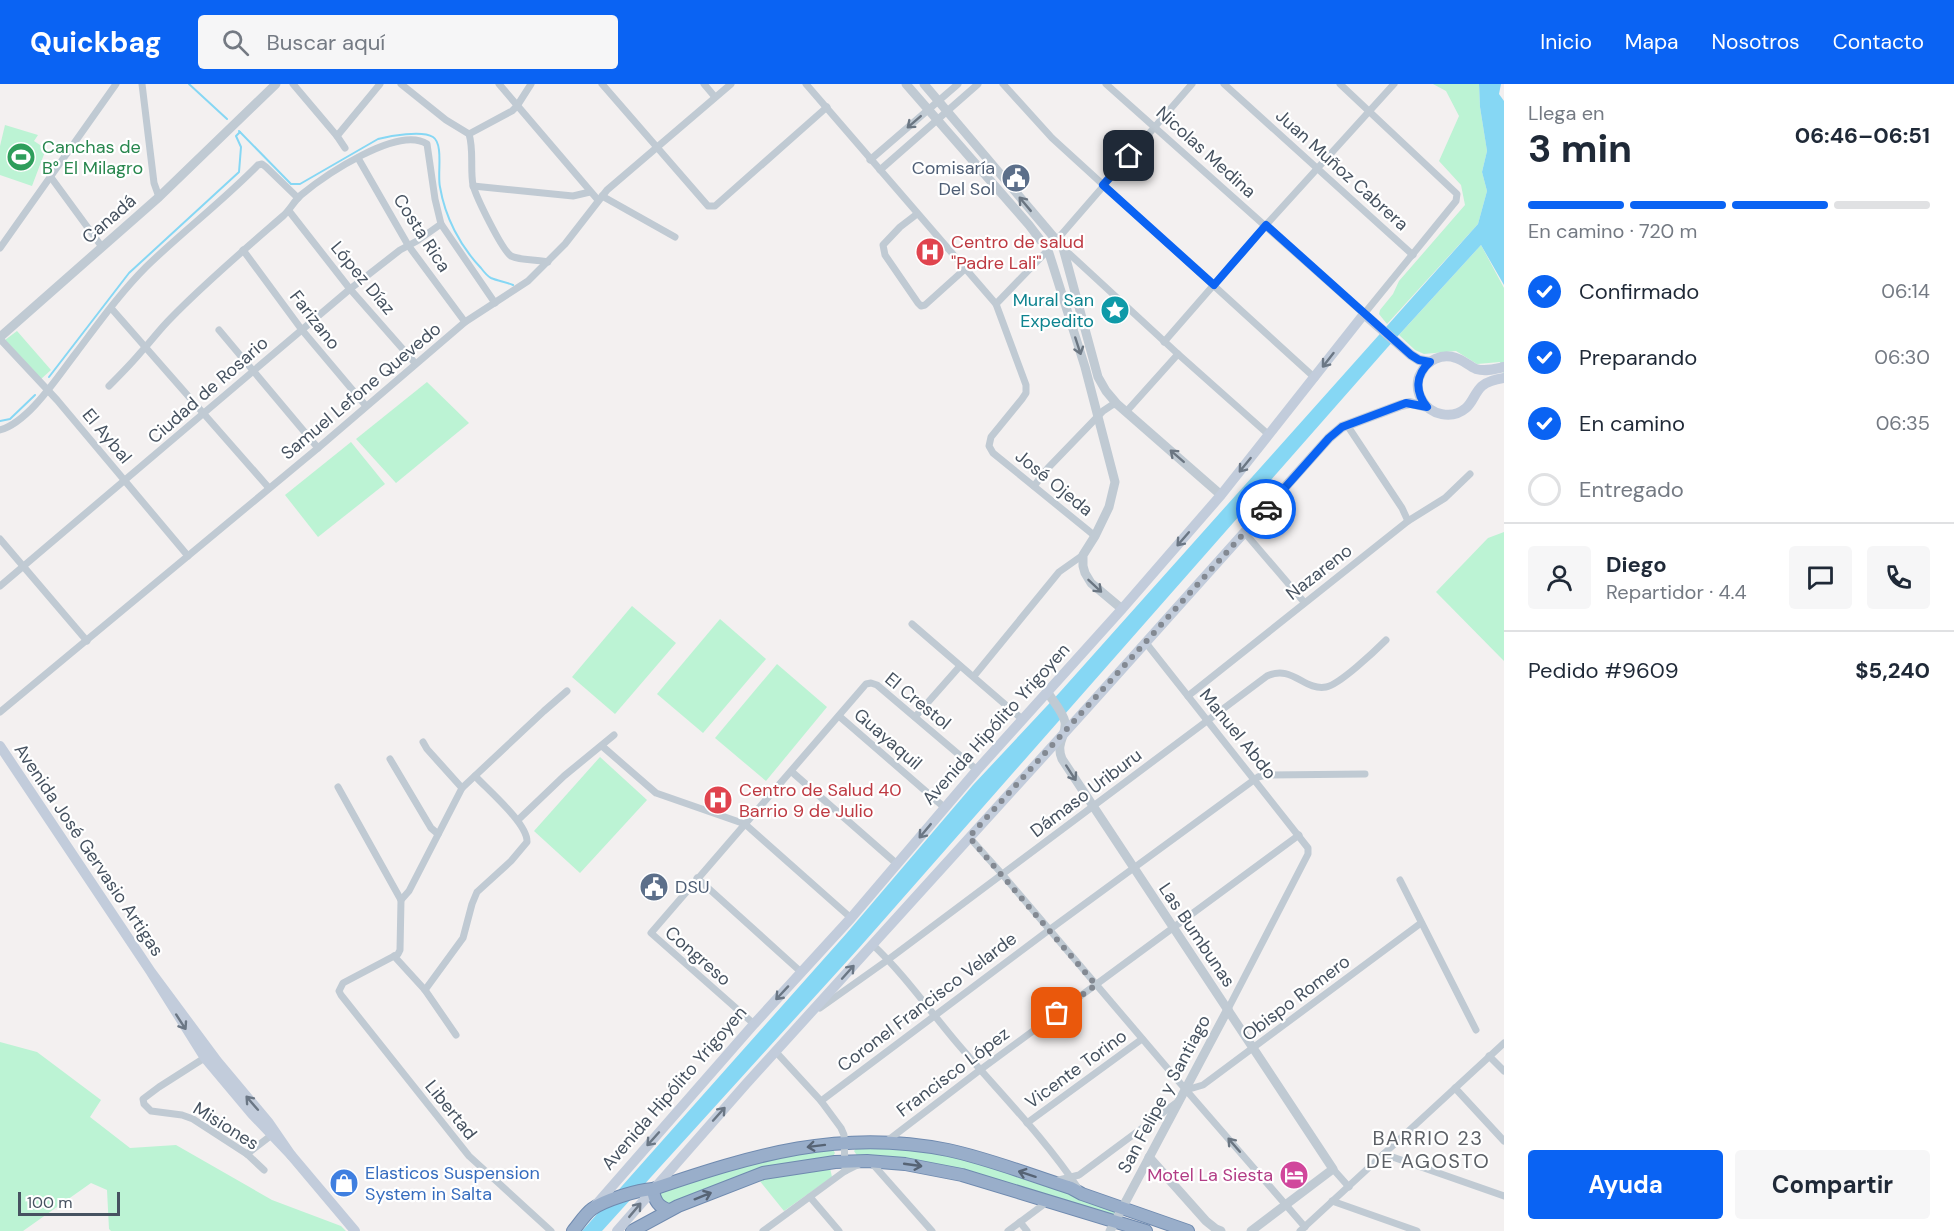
<!DOCTYPE html>
<html lang="es">
<meta charset="utf-8">
<style>
:root{--surface:#fff;--page:#f6f6f7;--text:#1f2937;--muted:#747a83;--line:#e0e1e3;--accent:#0a63f3}
body{margin:0;font-family:"DM Sans",sans-serif;background:var(--page);color:var(--text);height:100vh;display:flex;flex-direction:column;font-size:22px;white-space:nowrap}
*{box-sizing:border-box;margin:0}
p{font-size:20px;color:var(--muted)}
.icon{flex:none;width:33px;height:33px;fill:none;stroke:currentColor;stroke-width:2;stroke-linecap:round;stroke-linejoin:round}
.map{position:relative;flex:1;overflow:hidden}
.sheet{display:flex;flex-direction:column;background:var(--surface);width:450px}
.sheet>*{flex:none}
.scale{position:absolute;left:18px;bottom:15px;width:102px;box-sizing:border-box;padding-left:6px;border:3px solid #465260;border-top:0;font-size:16px;line-height:21px;white-space:nowrap;color:#465260;-webkit-text-stroke:4px #fff;paint-order:stroke}
.pin{position:absolute;display:grid;place-items:center;width:51px;height:51px;color:#fff;margin:-26px;border-radius:12px;box-shadow:0 3px 9px #0006}
.courier{position:absolute;display:grid;place-items:center;width:60px;height:60px;margin:-30px;border:4px solid #0a63f3;border-radius:50%;background:#fff;color:#222;box-shadow:0 2px 8px #0007}
.summary em{font-style:normal;font-weight:700}
.summary div{display:flex;flex-direction:column-reverse}
.summary{display:flex;align-items:center;justify-content:space-between;height:102px;padding:0 24px}
h1{font-size:39px;font-weight:700;line-height:45px}
.bar{display:grid;grid-template-columns:repeat(4,1fr);gap:9px 6px;align-content:center;height:72px;padding:0 24px}
.bar i{height:8px;border-radius:4px;background:var(--line)}
.bar .selected{background:var(--accent)}
.bar p{grid-column:span 4}
.line{display:flex;align-items:center;gap:15px;padding:0 24px;border-top:2px solid var(--line)}
.line div{flex:1}
.round{display:grid;place-items:center;flex:none;width:63px;height:63px;border-radius:6px;background:var(--page)}
ol{padding:0 24px;list-style:none}
li{display:flex;align-items:center;gap:18px;height:66px}
li p{margin-inline-start:auto}
li .icon{padding:6px;border-radius:50%;background:var(--accent);color:#fff;stroke-width:4}
li:last-child{color:var(--muted)}
li i{width:33px;height:33px;border:3px solid var(--line);border-radius:50%}
.button{display:flex;gap:12px;margin-top:auto;padding:12px 24px}
.button a{flex:1;height:69px;border-radius:6px;background:var(--accent);color:#fff;font-size:24px;font-weight:700;line-height:69px;text-align:center}
.button a+a{background:var(--page);color:var(--text)}
header{display:flex;align-items:center;gap:36px;box-sizing:border-box;height:84px;padding:0 30px;background:var(--accent);color:#fff}
header strong{font-size:28px}
nav{display:flex;gap:33px;margin-inline-start:auto;font-size:21px}
.search{width:420px;height:54px;background:var(--page);display:flex;align-items:center;gap:15px;box-sizing:border-box;padding:0 21px;border-radius:6px;color:var(--muted);font-size:22px}
main{display:flex;flex:1;min-height:0}
.map>svg:first-child{display:block}
.green{fill:#bcf3d4}
.water{fill:#86d7f4}
.lines{fill:none;stroke-linecap:round;stroke-linejoin:round}
.stream{stroke:#86d7f4;stroke-width:2}
.trunk-casing{stroke:#6f8aaf;stroke-width:14}
.minor{stroke:#c0cad3;stroke-width:7}
.tertiary{stroke:#c0cad3;stroke-width:9}
.secondary{stroke:#c2ccdb;stroke-width:10}
.trunk{stroke:#99aeca;stroke-width:12}
.oneway{stroke:#6b7682}
.oneway2{stroke:#6b7785}
.oneway3{stroke:#576475}
.done{stroke:#838992;stroke-width:6;stroke-dasharray:0 10.8}
.route{stroke:#0a63f3;stroke-width:8}
.labels{text-anchor:middle;stroke-width:4.5;stroke-linejoin:round;paint-order:stroke}
.leisure-label{font-size:18px;fill:#27864d;stroke:#fff;text-anchor:start}
.street-label{font-size:18px;fill:#465260;stroke:#fff}
.service-label{font-size:18px;fill:#4e5e75;stroke:#fff;text-anchor:end}
.health-label{font-size:18px;fill:#be3a42;stroke:#fff;text-anchor:start}
.culture-label{font-size:18px;fill:#0d838f;stroke:#fff;text-anchor:end}
.shop-label{font-size:18px;fill:#366cbe;stroke:#fff;text-anchor:start}
.hotel-label{font-size:18px;fill:#b23c85;stroke:#fff;text-anchor:end}
.neighbourhood-label{font-size:20px;letter-spacing:1.5px;fill:#5c6066;stroke:#fff}
</style>
<header>
<strong>Quickbag</strong>
<div class="search"><svg class="icon" aria-label="search" viewBox="0 0 24 24"><circle cx="10" cy="10" r="6"/><path d="M15 15l6 6"/></svg>Buscar aquí</div>
<nav><a>Inicio</a><a>Mapa</a><a>Nosotros</a><a>Contacto</a></nav>
</header>
<main>
<div class="map">
<svg width="1504" height="1147" viewBox="0 0 1504 1147">
<rect width="100%" height="100%" fill="#f3f0f0"/>
<g class="green">
<path d="M1433,0H1479L1480,23L1487,67L1482,88L1487,107L1478,140L1387,240L1379,230L1380,226L1393,210L1399,197L1465,121L1461,101L1439,77L1459,32L1446,7Z"/>
<path d="M5,41L38,51L34,57L46,65L32,102L0,91V62Z"/>
<path d="M1481,161L1504,204V291L1500,278L1477,280L1456,267L1424,270L1415,266L1399,251Z"/>
<path d="M17,247L51,286L41,295L5,256Z"/>
<path d="M427,298L469,339L396,399L356,355Z"/>
<path d="M351,358L385,400L318,453L285,411Z"/>
<path d="M1504,448V577L1436,508L1488,454Z"/>
<path d="M632,522L676,559L615,630L572,593Z"/>
<path d="M720,535L766,575L703,649L657,610Z"/>
<path d="M777,580L827,623L766,697L715,654Z"/>
<path d="M600,673L647,716L580,789L534,747Z"/>
<path d="M0,958L37,968L101,1016L90,1033L130,1064L176,1061L272,1116L341,1142L346,1147H111L109,1145L107,1106L91,1099L23,1147H0Z"/>
<path d="M858,1062H889L954,1072L1114,1123L1115,1125L1116,1133L967,1087L858,1073L854,1067Z"/>
<path d="M832,1064L835,1069L832,1074L778,1081L668,1120L656,1109L781,1070Z"/>
<path d="M830,1084L832,1093L784,1127L759,1096L775,1091Z"/>
</g>
<path class="water" d="M1479,0H1501L1499,10L1504,17V201L1481,161L1387,264L859,864L602,1147H582L846,850L973,701L1060,608L1478,140L1487,107L1482,88L1487,67L1480,23Z"/>
<g class="lines">
<g class="stream">
<path d="M189,0L227,35"/>
<path d="M239,47L291,100H300L378,55C390,52 422,46 433,53C444,60 437,91 440,103C445,133 460,162 481,184C484,188 487,192 491,194C498,197 506,198 513,201"/>
<path d="M49,293L129,189L239,88L241,63L236,52L240,48"/>
<path d="M0,337L10,335L35,311"/>
</g>
<g class="trunk-casing">
<g id="trunk">
<path d="M653,1105C654,1116 658,1123 669,1126"/>
<path d="M573,1147C579,1140 585,1130 592,1125C605,1116 637,1106 653,1105C753,1071 841,1044 948,1066C990,1075 1030,1091 1071,1104L1082,1110L1188,1147"/>
<path d="M632,1147L678,1122L763,1089L835,1078L867,1077L905,1080L962,1091L1146,1147"/>
</g>
</g>
<g class="minor">
<path d="M142,0L154,99L159,113"/>
<path d="M293,0L337,52L345,64"/>
<path d="M401,0L446,36L469,50C474,66 470,85 473,101C476,113 502,166 511,172C522,177 536,175 548,178"/>
<path d="M499,0L598,116"/>
<path d="M602,0L708,122H715L827,23"/>
<path d="M704,0L715,13"/>
<path d="M806,0L996,220L1026,301V309L1022,315L991,353L989,362L993,369L1095,452"/>
<path d="M1003,0L1052,54L1315,294"/>
<path d="M1106,0L1364,230L1456,117L1457,110L1340,0"/>
<path d="M1224,0L1413,171"/>
<path d="M469,50L512,27L517,22L531,0"/>
<path d="M337,52L380,0"/>
<path d="M358,74L408,161L465,238"/>
<path d="M870,76L958,0"/>
<path d="M880,86L978,0"/>
<path d="M50,92L102,163"/>
<path d="M473,102L573,112L590,108"/>
<path d="M602,112L675,153"/>
<path d="M289,127L350,205L415,279"/>
<path d="M917,130L900,143L883,161L885,171L918,219L921,222L925,221L965,185"/>
<path d="M0,164L116,0"/>
<path d="M1063,164L1178,270L1269,351"/>
<path d="M243,166L302,246L366,322"/>
<path d="M996,220L1048,166L1192,0"/>
<path d="M111,224L269,404"/>
<path d="M219,246L318,364"/>
<path d="M0,255L57,316L188,472"/>
<path d="M1164,258L1266,141L1394,0"/>
<path d="M109,302C120,291 131,280 141,268C151,257 160,245 171,234C206,198 245,165 283,132C290,126 294,117 301,111C324,92 398,41 427,60L435,115L441,140L495,219"/>
<path d="M1126,328L1178,270"/>
<path d="M1347,341L1402,424L1408,437"/>
<path d="M0,346C29,338 58,292 76,269C98,240 120,209 146,183C182,148 223,117 258,81L262,80L266,83L298,114"/>
<path d="M1034,402L1048,384L1103,327L1112,321L1117,320"/>
<path d="M1245,449L1304,518"/>
<path d="M0,455L87,557"/>
<path d="M0,502L350,205L400,166L417,157L441,140"/>
<path d="M912,540L1023,636"/>
<path d="M1146,559L1308,764V770L1228,925"/>
<path d="M974,592L1059,488L1083,471"/>
<path d="M1188,612L1408,437L1445,414L1470,390"/>
<path d="M0,628L318,364L465,238L528,197L565,160L607,106L731,0"/>
<path d="M839,632L945,724"/>
<path d="M915,633L960,582"/>
<path d="M423,658L427,665L462,704"/>
<path d="M602,662L656,709L745,740L851,834"/>
<path d="M390,675L431,744L438,750"/>
<path d="M792,688L897,780"/>
<path d="M338,703L401,816"/>
<path d="M518,736L564,692L614,651"/>
<path d="M969,753L1002,790L1186,1006L1305,1143"/>
<path d="M697,794L801,888"/>
<path d="M1400,796L1476,946"/>
<path d="M873,861C904,890 929,926 957,959C998,1007 1044,1053 1080,1107"/>
<path d="M394,872L425,906L456,951"/>
<path d="M425,906L463,854L472,820L477,808L511,777L527,758C528,740 488,706 475,692"/>
<path d="M820,924L889,875L1267,592C1292,580 1304,607 1326,603C1339,601 1375,567 1386,556"/>
<path d="M754,940L651,849L866,600L871,599L877,601L977,686"/>
<path d="M776,968L821,1017L841,1044L844,1051L845,1087"/>
<path d="M1489,972L1504,987"/>
<path d="M206,973L159,1003L143,1015L144,1020L151,1027L182,1031L193,1035L247,1070L264,1086"/>
<path d="M1455,1004L1504,1057"/>
<path d="M1186,1006L1203,1001L1421,839"/>
<path d="M821,1017L1049,846L1258,693L1266,691L1365,690"/>
<path d="M1027,1039L1142,955"/>
<path d="M887,1057L980,986L1299,751"/>
<path d="M247,1070L273,1050"/>
<path d="M1384,1070L1504,1112"/>
<path d="M870,1077L932,1147"/>
<path d="M1333,1085L1349,1103"/>
<path d="M1055,1097L1079,1091L1176,1019"/>
<path d="M810,1113L839,1147"/>
<path d="M1332,1117L1417,1147"/>
<path d="M1020,1138L1027,1147"/>
<path d="M551,1147L469,1072L341,911L339,907L343,899L398,870L400,866L401,816L409,807L462,704L544,627L567,607"/>
<path d="M763,1147L845,1087L859,1080"/>
<path d="M1008,1147L1047,1118"/>
<path d="M1300,1147L1504,959"/>
</g>
<g class="tertiary">
<path d="M906,0L1029,141L1048,166L1085,283L1115,398L1109,423L1095,452L1083,471V482L1085,489L1091,499L1122,525"/>
<path d="M924,0L1063,164L1098,293L1106,307L1117,320L1221,411"/>
<path d="M0,253L159,113L276,0"/>
<path d="M1048,609C1053,617 1063,628 1065,638C1067,652 1055,658 1062,675L1333,1085L1251,1147"/>
<path d="M1149,1073L1206,1137L1216,1145L1221,1147"/>
<path d="M1110,1147L1228,925"/>
</g>
<g class="secondary">
<path d="M1504,283C1495,285 1486,288 1476,285C1469,282 1463,276 1456,274C1442,269 1427,276 1421,289C1416,297 1417,308 1422,316C1430,331 1452,336 1466,324C1473,318 1475,308 1482,302C1488,297 1497,295 1504,294"/>
<path d="M0,662L151,888L205,974L252,1030L291,1071L269,1039L217,977L151,888"/>
<path d="M291,1071L355,1147"/>
<path d="M594,1123L754,940L851,834L977,686L1122,525L1221,411L1364,230L1411,271L1419,276L1430,278"/>
<path d="M617,1147L746,1000L1088,623L1329,354L1342,343L1401,321L1410,319L1427,323"/>
</g>
<use href="#trunk" class="trunk"/>
</g>
<defs><path id="oneway-shaft" d="M-6 0H5M1.5-3L5.5 0L1.5 3" fill="none" stroke-width="1.6" stroke-linecap="round" stroke-linejoin="round" transform="scale(1.5)"/></defs>
<g class="oneway">
<use href="#oneway-shaft" transform="translate(914 38) rotate(139)"/>
<use href="#oneway-shaft" transform="translate(1025 120) rotate(-130)"/>
<use href="#oneway-shaft" transform="translate(1078 262) rotate(72)"/>
<use href="#oneway-shaft" transform="translate(1177 372) rotate(-139)"/>
<use href="#oneway-shaft" transform="translate(1095 502) rotate(43)"/>
<use href="#oneway-shaft" transform="translate(1071 689) rotate(57)"/>
<use href="#oneway-shaft" transform="translate(1234 1061) rotate(-131)"/>
</g>
<g class="oneway2">
<use href="#oneway-shaft" transform="translate(1328 276) rotate(128)"/>
<use href="#oneway-shaft" transform="translate(1245 381) rotate(129)"/>
<use href="#oneway-shaft" transform="translate(1183 455) rotate(131)"/>
<use href="#oneway-shaft" transform="translate(925 747) rotate(130)"/>
<use href="#oneway-shaft" transform="translate(848 888) rotate(-48)"/>
<use href="#oneway-shaft" transform="translate(782 909) rotate(133)"/>
<use href="#oneway-shaft" transform="translate(181 938) rotate(57)"/>
<use href="#oneway-shaft" transform="translate(252 1019) rotate(-131)"/>
<use href="#oneway-shaft" transform="translate(719 1030) rotate(-48)"/>
<use href="#oneway-shaft" transform="translate(653 1055) rotate(132)"/>
<use href="#oneway-shaft" transform="translate(635 1126) rotate(-50)"/>
</g>
<g class="oneway3">
<use href="#oneway-shaft" transform="translate(816 1062) rotate(173)"/>
<use href="#oneway-shaft" transform="translate(913 1081) rotate(8)"/>
<use href="#oneway-shaft" transform="translate(1027 1090) rotate(-162)"/>
<use href="#oneway-shaft" transform="translate(703 1112) rotate(-22)"/>
</g>
<g class="lines">
<path class="done" d="M1057,929L1096,901L969,753L1266,425"/>
<path class="route" d="M1129,72L1103,101L1214,201L1266,141L1411,271L1419,276L1430,278C1415,291 1415,308 1427,323L1406,319L1342,343L1329,354L1266,425"/>
</g>
<defs>
<g id="stadium-disc" transform="scale(1.5)"><circle r="9.5" fill="#2e9e5b" stroke="#fff"/><path d="M0-5a6.5 5 0 1 0 0 10a6.5 5 0 1 0 0-10ZM-3.5-1.8h7v3.6h-7Z" fill="#fff"/></g>
<g id="civic-disc" transform="scale(1.5)"><circle r="9.5" fill="#5c6f8a" stroke="#fff"/><path d="M-.6-6.5H3V-4.5H.6V-3L4-1V1h2V6H-6V1h2V-1L-.6-3ZM-1.2 2.5V6h2.4V2.5Z" fill="#fff"/></g>
<g id="hospital-disc" transform="scale(1.5)"><circle r="9.5" fill="#e0444e" stroke="#fff"/><path d="M-5-5h3v3.5h4V-5h3V5h-3V1.5h-4V5h-3Z" fill="#fff"/></g>
<g id="sight-disc" transform="scale(1.5)"><circle r="9.5" fill="#0f9aa8" stroke="#fff"/><path d="M0-6L1.8-2.2L6-1.7L2.9 1.2L3.7 5.4L0 3.3L-3.7 5.4L-2.9 1.2L-6-1.7L-1.8-2.2Z" fill="#fff"/></g>
<g id="hotel-disc" transform="scale(1.5)"><circle r="9.5" fill="#d1479c" stroke="#fff"/><path d="M-6-4.5h1.5V1H6V5H4.5V3h-9V5H-6ZM-4 0a1.8 1.8 0 1 1 3.6 0ZM.5 0V-2.5h3Q6-2.5 6 0Z" fill="#fff"/></g>
<g id="shop-disc" transform="scale(1.5)"><circle r="9.5" fill="#3f7fe0" stroke="#fff"/><path d="M-5-2.5h2.3a2.7 3.5 0 0 1 5.4 0H5L5.5 6h-11ZM-1.5-2.5h3a1.5 2.3 0 0 0-3 0Z" fill="#fff"/></g>
</defs>
<g fill-rule="evenodd">
<use href="#stadium-disc" x="21" y="73"/>
<use href="#civic-disc" x="1016" y="94"/>
<use href="#hospital-disc" x="930" y="168"/>
<use href="#sight-disc" x="1115" y="226"/>
<use href="#hospital-disc" x="718" y="716"/>
<use href="#civic-disc" x="654" y="803"/>
<use href="#hotel-disc" x="1294" y="1091"/>
<use href="#shop-disc" x="344" y="1099"/>
</g>
<g class="labels">
<g class="leisure-label">
<text x="42" y="69">Canchas de<tspan x="42" dy="21">B° El Milagro</tspan></text>
</g>
<g class="street-label">
<text transform="translate(1206 68) rotate(42)" y="6">Nicolas Medina</text>
<text transform="translate(1342 86) rotate(42)" y="6">Juan Muñoz Cabrera</text>
<text transform="translate(109 135) rotate(-41)" y="6">Canadá</text>
<text transform="translate(422 149) rotate(57)" y="6">Costa Rica</text>
<text transform="translate(363 194) rotate(50)" y="6">López Díaz</text>
<text transform="translate(315 236) rotate(52)" y="6">Farizano</text>
<text transform="translate(208 306) rotate(-41)" y="6">Ciudad de Rosario</text>
<text transform="translate(361 307) rotate(-40)" y="6">Samuel Lefone Quevedo</text>
<text transform="translate(107 352) rotate(50)" y="6">El Aybal</text>
<text transform="translate(1054 399) rotate(39)" y="6">José Ojeda</text>
<text transform="translate(1319 488) rotate(-38)" y="6">Nazareno</text>
<text transform="translate(918 617) rotate(39)" y="6">El Crestol</text>
<text transform="translate(996 640) rotate(-48)" y="6">Avenida Hipólito Yrigoyen</text>
<text transform="translate(1238 650) rotate(51)" y="6">Manuel Abdo</text>
<text transform="translate(888 655) rotate(41)" y="6">Guayaquil</text>
<text transform="translate(1086 709) rotate(-37)" y="6">Dámaso Uriburu</text>
<text transform="translate(89 766) rotate(56)" y="6">Avenida José Gervasio Artigas</text>
<text transform="translate(1197 851) rotate(56)" y="6">Las Bumbunas</text>
<text transform="translate(698 872) rotate(41)" y="6">Congreso</text>
<text transform="translate(1296 914) rotate(-37)" y="6">Obispo Romero</text>
<text transform="translate(927 918) rotate(-37)" y="6">Coronel Francisco Velarde</text>
<text transform="translate(1076 985) rotate(-36)" y="6">Vicente Torino</text>
<text transform="translate(953 988) rotate(-37)" y="6">Francisco López</text>
<text transform="translate(674 1004) rotate(-49)" y="6">Avenida Hipólito Yrigoyen</text>
<text transform="translate(1164 1010) rotate(-62)" y="6">San Felipe y Santiago</text>
<text transform="translate(451 1026) rotate(51)" y="6">Libertad</text>
<text transform="translate(226 1042) rotate(32)" y="6">Misiones</text>
</g>
<g class="service-label">
<text x="995" y="90">Comisaría<tspan x="995" dy="21">Del Sol</tspan></text>
<text x="675" y="809" text-anchor="start">DSU</text>
</g>
<g class="health-label">
<text x="951" y="164">Centro de salud<tspan x="951" dy="21">"Padre Lali"</tspan></text>
<text x="739" y="712">Centro de Salud 40<tspan x="739" dy="21">Barrio 9 de Julio</tspan></text>
</g>
<g class="culture-label">
<text x="1094" y="222">Mural San<tspan x="1094" dy="21">Expedito</tspan></text>
</g>
<g class="shop-label">
<text x="365" y="1095">Elasticos Suspension<tspan x="365" dy="21">System in Salta</tspan></text>
</g>
<g class="hotel-label">
<text x="1273" y="1097">Motel La Siesta</text>
</g>
<g class="neighbourhood-label">
<text x="1428" y="1061">BARRIO 23<tspan x="1428" dy="23">DE AGOSTO</tspan></text>
</g>
</g>
</svg>
<div class="scale">100 m</div>
<div class="pin" style="left:1057px;top:929px;background:#ea580c"><svg class="icon" aria-label="bag" viewBox="0 0 24 24"><path d="M5 8h14l-1 12H6zM9 8a3 3 0 0 1 6 0"/></svg></div>
<div class="pin" style="left:1129px;top:72px;background:#1f2937"><svg class="icon" aria-label="home" viewBox="0 0 24 24"><path d="M3 11l9-7 9 7M6 9v11h12V9"/></svg></div>
<div class="courier" style="left:1266px;top:425px"><svg class="icon" aria-label="car" viewBox="0 0 24 24"><path d="M5 17H2v-5l4-1 3-4h7l3 4 3 1v5h-3M9 17h6M6 11h13"/><circle cx="7" cy="17" r="2"/><circle cx="17" cy="17" r="2"/></svg></div>
</div>
<section class="sheet">
<div class="summary"><div><h1>3 min</h1><p>Llega en</p></div><em>06:46–06:51</em></div>
<div class="bar"><i class="selected"></i><i class="selected"></i><i class="selected"></i><i></i><p>En camino · 720 m</p></div>
<ol>
<li><svg class="icon" aria-label="check" viewBox="0 0 24 24"><path d="M5 12l5 5 9-10"/></svg>Confirmado<p>06:14</p></li>
<li><svg class="icon" aria-label="check" viewBox="0 0 24 24"><path d="M5 12l5 5 9-10"/></svg>Preparando<p>06:30</p></li>
<li><svg class="icon" aria-label="check" viewBox="0 0 24 24"><path d="M5 12l5 5 9-10"/></svg>En camino<p>06:35</p></li>
<li><i></i>Entregado</li>
</ol>
<div class="line" style="height:108px"><a class="round"><svg class="icon" aria-label="person" viewBox="0 0 24 24"><circle cx="12" cy="8" r="4"/><path d="M4 21q1-7 8-7t8 7"/></svg></a><div><b>Diego</b><p>Repartidor · 4.4</p></div><a class="round"><svg class="icon" aria-label="chat" viewBox="0 0 24 24"><path d="M4 5h16v11H9l-5 4z"/></svg></a><a class="round"><svg class="icon" aria-label="phone" viewBox="0 0 24 24"><path d="M5 4h4l2 5-3 2q2 4 5 5l2-3 5 2v4C11 20 4 13 5 4z"/></svg></a></div>
<div class="line" style="height:78px"><div>Pedido #9609</div><b>$5,240</b></div>
<div class="button"><a>Ayuda</a><a>Compartir</a></div>
</section>
</main>
